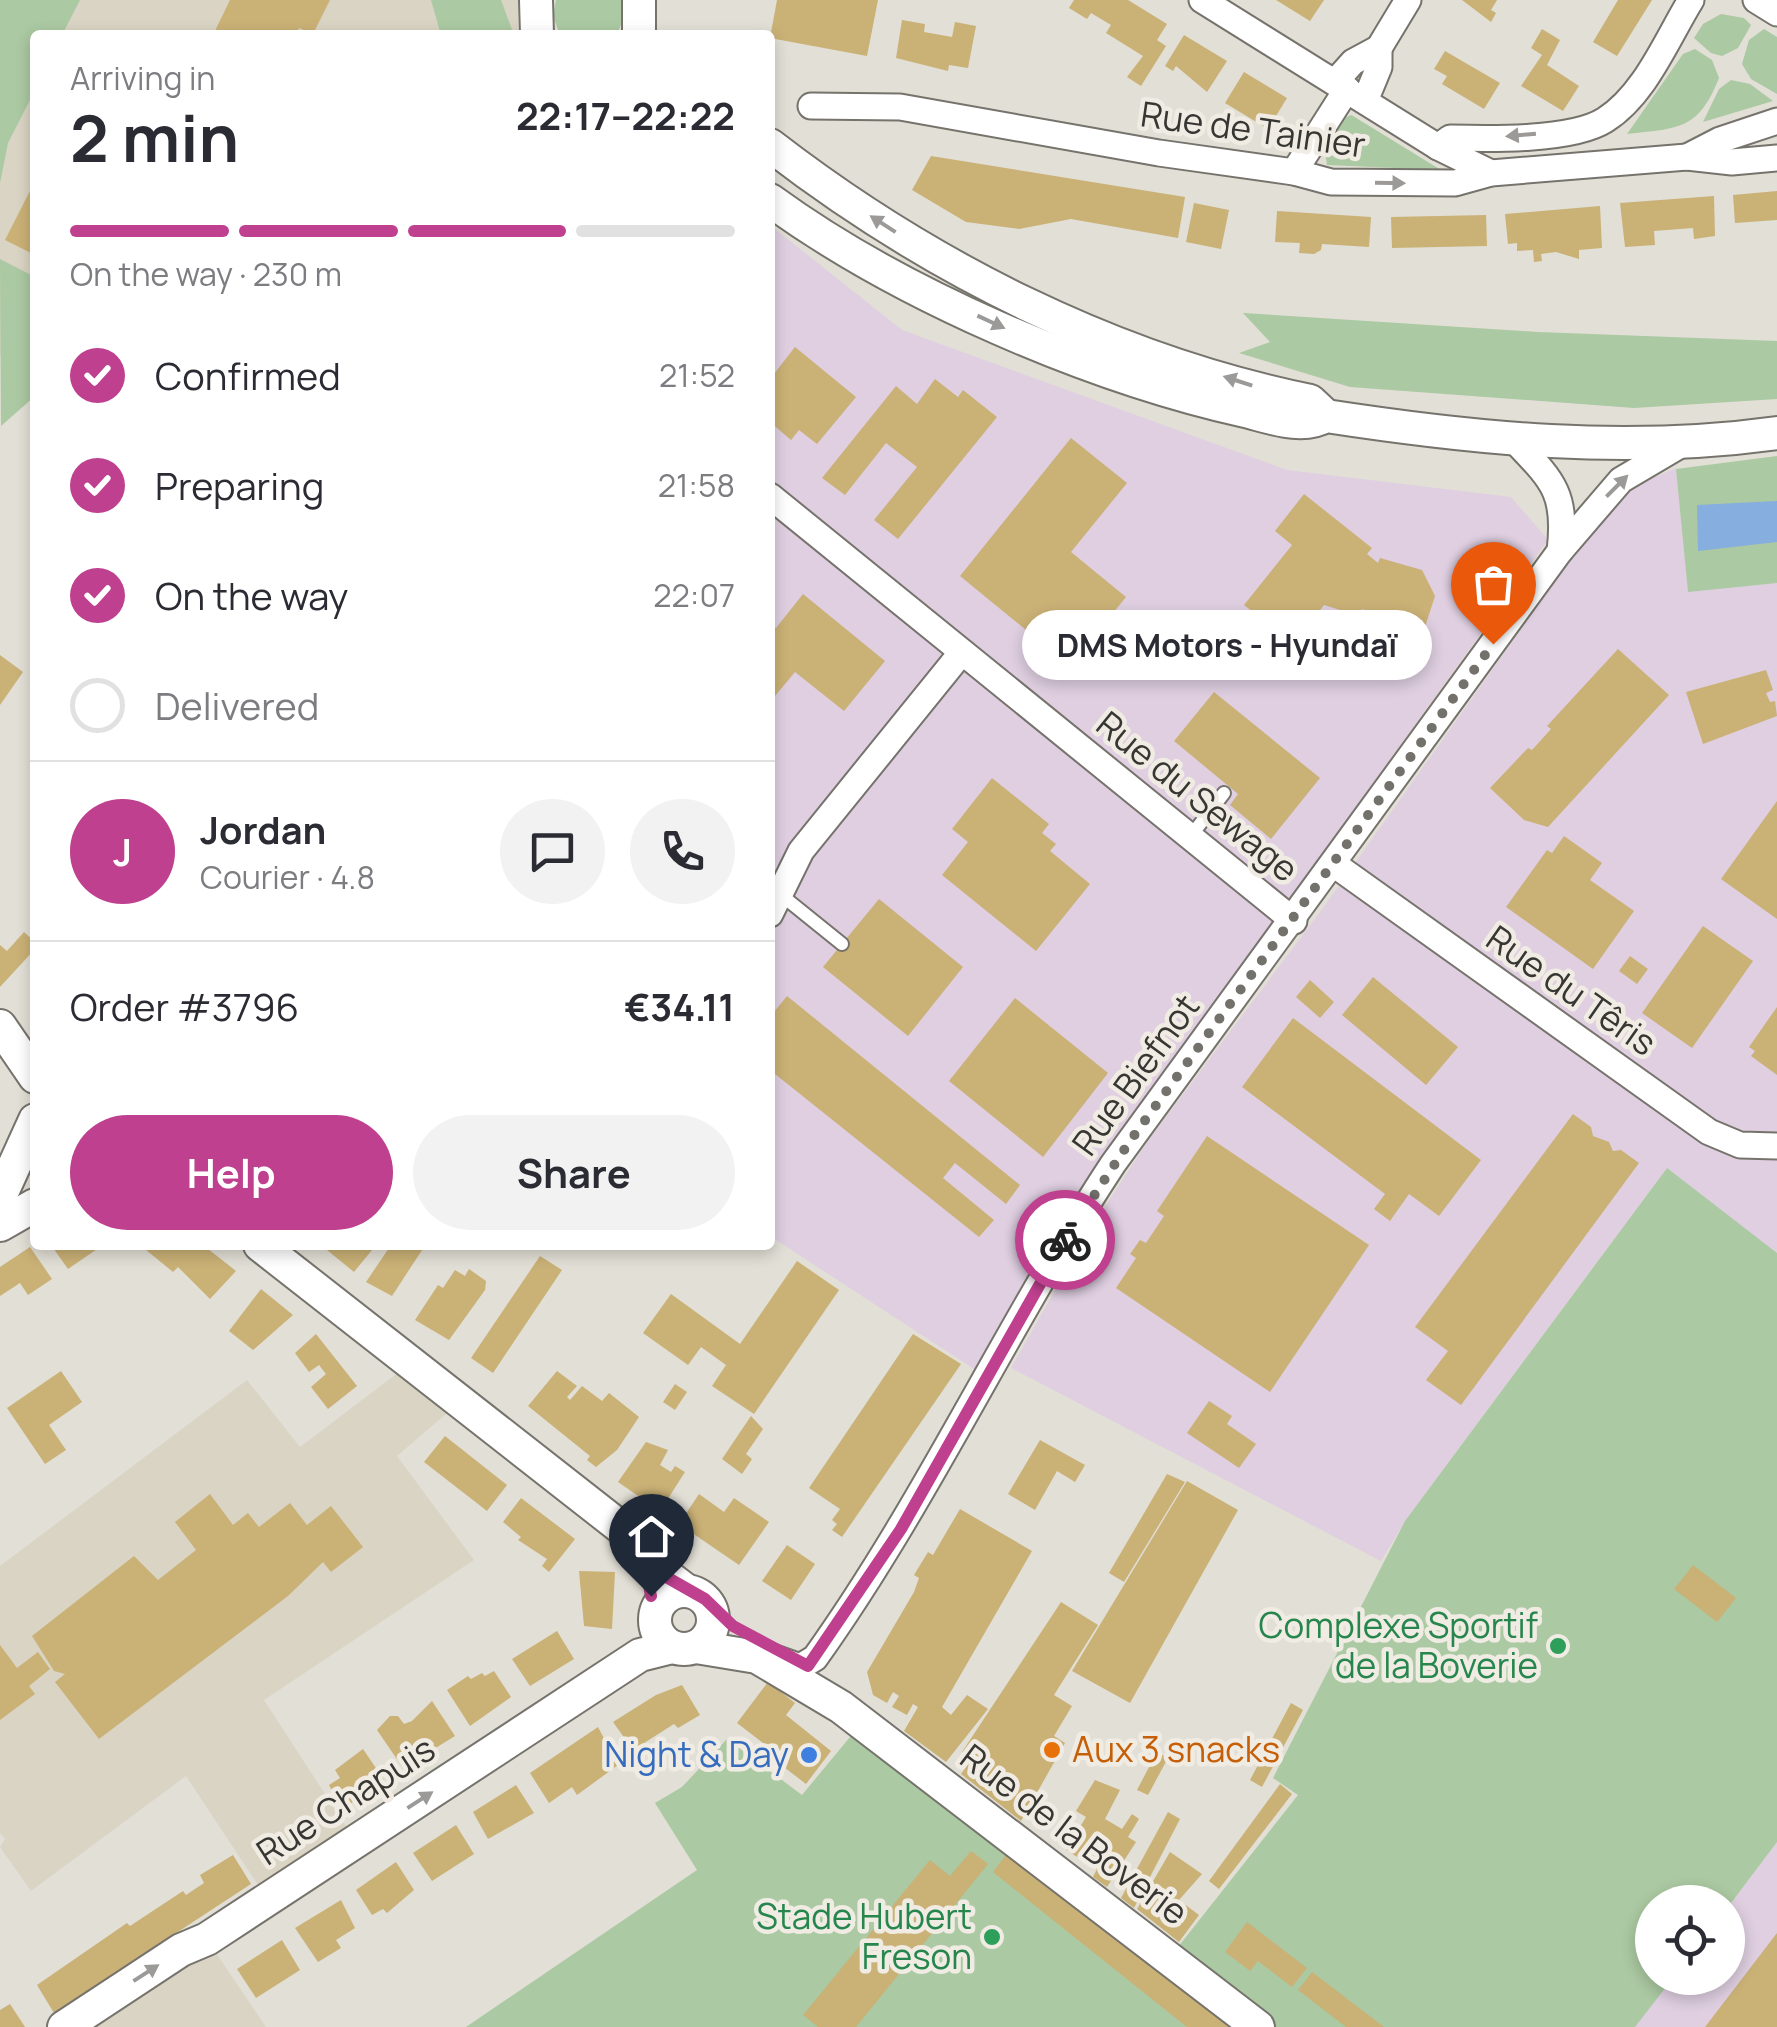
<!DOCTYPE html>
<meta charset="utf-8">
<style>
:root{--surface:#fff;--page:#f2f2f3;--text:#2b2b33;--muted:#7c7c81;--line:#e1e1e2;--accent:#be408e}
body{margin:0;font-family:Manrope,sans-serif;background:var(--page);color:var(--text);height:100vh;display:flex;flex-direction:column;font-size:38px;white-space:nowrap}
*{box-sizing:border-box;margin:0}
p{font-size:32px;color:var(--muted)}
.icon{flex:none;width:55px;height:55px;fill:none;stroke:currentColor;stroke-width:2;stroke-linecap:round;stroke-linejoin:round}
.map{position:relative;flex:1;overflow:hidden}
.side{position:absolute;left:30px;top:30px;width:745px;height:1220px;display:flex;flex-direction:column;background:var(--surface);border-radius:10px;box-shadow:0 5px 15px #0003}
.side>*{flex:none}
.controls{position:absolute;left:1635px;top:1885px;display:grid;gap:20px}
.controls a{display:grid;place-items:center;width:110px;height:110px;border-radius:50%;background:var(--surface);box-shadow:0 5px 15px #0003;font-size:50px}
.pin{position:absolute;display:grid;place-items:center;width:85px;height:85px;color:#fff;margin:-102px -42px;border-radius:50% 50% 50% 0;rotate:-45deg;box-shadow:0 0 10px #0007}
.pin .icon{rotate:45deg}
.courier{position:absolute;display:grid;place-items:center;width:100px;height:100px;margin:-50px;border:8px solid #be408e;border-radius:50%;background:#fff;color:#222;box-shadow:0 2px 12px #0007}
.bubble{position:absolute;height:70px;border-radius:35px;background:var(--surface);box-shadow:0 5px 15px #0003;font-size:32px;font-weight:700;line-height:70px;text-align:center}
.head em{font-style:normal;font-weight:700}
.head div{display:flex;flex-direction:column-reverse}
.head{display:flex;align-items:center;justify-content:space-between;height:170px;padding:0 40px}
h1{font-size:65px;font-weight:700;line-height:75px}
.bar{display:grid;grid-template-columns:repeat(4,1fr);gap:15px 10px;align-content:center;height:120px;padding:0 40px}
.bar i{height:12px;border-radius:8px;background:var(--line)}
.bar .current{background:var(--accent)}
.bar p{grid-column:span 4}
.line{display:flex;align-items:center;gap:25px;padding:0 40px;border-top:2px solid var(--line)}
.line div{flex:1}
.round{display:grid;place-items:center;flex:none;width:105px;height:105px;border-radius:52px;background:var(--page)}
ol{padding:0 40px;list-style:none}
li{display:flex;align-items:center;gap:30px;height:110px}
li p{margin-inline-start:auto}
li .icon{padding:10px;border-radius:50%;background:var(--accent);color:#fff;stroke-width:4}
li:last-child{color:var(--muted)}
li i{width:55px;height:55px;border:5px solid var(--line);border-radius:50%}
.cta{display:flex;gap:20px;margin-top:auto;padding:20px 40px}
.cta a{flex:1;height:115px;border-radius:60px;background:var(--accent);color:#fff;font-size:40px;font-weight:700;line-height:115px;text-align:center}
.cta a+a{background:var(--page);color:var(--text)}
.map>svg:first-child{display:block}
.built{fill:#dad4c4}
.industrial{fill:#dfcfe1}
.green{fill:#abc9a2}
.water{fill:#86aede}
.building{fill:#cab176}
.lines{fill:none;stroke-linecap:round;stroke-linejoin:round}
.service-casing{stroke:#76736c;stroke-width:16}
.minor-casing{stroke:#76736c;stroke-width:29}
.tertiary-casing{stroke:#76736c;stroke-width:36}
.service{stroke:#fff;stroke-width:12}
.minor{stroke:#fff;stroke-width:25}
.tertiary{stroke:#fff;stroke-width:32}
.oneway{fill:#9b9a98}
.done{stroke:#73716b;stroke-width:10;stroke-dasharray:0 18}
.route{stroke:#be408e;stroke-width:12}
.leisure-dot{fill:#2e9e5b;stroke:#f0ece4;stroke-width:4}
.food-dot{fill:#e8710a;stroke:#f0ece4;stroke-width:4}
.shop-dot{fill:#3f7fe0;stroke:#f0ece4;stroke-width:4}
.labels{text-anchor:middle;stroke-width:9;stroke-linejoin:round;paint-order:stroke}
.street-label{font-size:35px;fill:#373632;stroke:#f0ece4}
.leisure-label{font-size:35px;fill:#27864d;stroke:#f0ece4;text-anchor:end}
.food-label{font-size:35px;fill:#c56008;stroke:#f0ece4;text-anchor:start}
.shop-label{font-size:35px;fill:#366cbe;stroke:#f0ece4;text-anchor:end}
</style>
<div class="map">
<svg width="1777" height="2027" viewBox="0 0 1777 2027">
<rect width="100%" height="100%" fill="#e2dfd6"/>
<g class="built">
<path d="M0,0H518V35H35V384L0,355Z"/>
<path d="M399,1372L447,1413L397,1456L474,1560L264,1700L347,1828L260,1888L186,1776L31,1891L0,1847L5,1839L0,1833V1566L247,1380L300,1447Z"/>
<path d="M216,1953L266,2027H86L186,1962Z"/>
</g>
<g class="industrial">
<path d="M770,225L902,330L1287,470L1511,497L1548,540L1079,1191L977,1371L770,1236Z"/>
<path d="M1676,468L1688,591L1777,583V1253L1666,1169L1405,1521L1381,1561L1011,1368L1087,1234L1148,1141L1323,908L1579,548L1623,491Z"/>
<path d="M1777,1842V2027H1635L1673,1978H1728V1907Z"/>
</g>
<g class="green">
<path d="M0,0H80L62,35H35V90L8,143L0,183Z"/>
<path d="M431,0H501L514,35H441Z"/>
<path d="M556,0H621L624,16L617,35H560L553,16Z"/>
<path d="M1721,14L1744,18L1751,25L1738,48L1722,56L1711,53L1694,38L1703,24Z"/>
<path d="M1764,29L1777,37V94L1751,79L1742,64L1749,40Z"/>
<path d="M1695,49L1712,60L1719,78C1698,131 1678,128 1627,134L1683,54Z"/>
<path d="M1731,80L1750,84L1773,101L1703,122L1719,89Z"/>
<path d="M1351,115L1353,116L1441,170L1327,165L1325,151L1345,118Z"/>
<path d="M0,259L35,277V396L1,426Z"/>
<path d="M1243,313L1538,332L1777,341V399L1634,408L1350,387L1239,353L1270,342Z"/>
<path d="M1777,456V583L1688,592L1676,469Z"/>
<path d="M1667,1168L1777,1253V1842L1728,1907V1902H1652V1978H1673L1635,2027H466L697,1870L655,1803L682,1787L727,1739L802,1795L855,1731L1163,1966L1298,1795L1273,1778L1405,1521Z"/>
</g>
<path class="water" d="M1777,501V542L1698,551L1697,505Z"/>
<g class="building">
<path d="M230,0H330L313,34L299,28L296,35H213Z"/>
<path d="M777,0H878L867,56L770,38Z"/>
<path d="M1074,0H1128L1167,24L1157,40L1166,46L1141,86L1127,77L1143,56L1106,33L1111,25L1091,13L1087,19L1069,8Z"/>
<path d="M1276,0H1324L1310,21Z"/>
<path d="M1462,0H1497L1491,10L1496,13L1491,22Z"/>
<path d="M1618,0H1652L1617,56L1593,42Z"/>
<path d="M902,20L925,24L924,32L952,37L955,22L976,26L968,68L949,65L948,71L896,58Z"/>
<path d="M1542,29L1560,40L1547,65L1579,86L1563,111L1521,86L1542,55L1531,48Z"/>
<path d="M1184,35L1227,61L1207,92L1176,66L1173,71L1165,66Z"/>
<path d="M1445,51L1500,83L1484,109L1442,84L1447,76L1434,69Z"/>
<path d="M1244,72L1287,98L1268,129L1225,103Z"/>
<path d="M931,156L1185,197L1178,238L1071,219L1019,229L966,222L912,190Z"/>
<path d="M35,181V255L5,240Z"/>
<path d="M1777,191V220L1735,223L1733,195Z"/>
<path d="M1714,196L1715,236L1694,239L1693,228L1654,231L1655,245L1625,247L1620,203Z"/>
<path d="M1194,203L1229,210L1221,249L1186,242Z"/>
<path d="M1600,206L1602,248L1579,250V259L1556,252L1541,254L1542,261L1534,262L1533,250L1517,251V243L1508,244L1505,214Z"/>
<path d="M1277,211L1371,217L1369,247L1322,244L1321,250L1314,254L1299,253L1300,243L1275,242Z"/>
<path d="M1486,215L1487,246L1392,248L1391,217Z"/>
<path d="M795,347L856,397L817,444L799,430L791,440L770,422V379Z"/>
<path d="M935,379L958,397L963,390L997,417L898,539L874,520L917,467L886,443L845,495L822,478L896,386L917,404Z"/>
<path d="M1071,438L1127,483L1071,552L1126,597L1070,666L960,576Z"/>
<path d="M1304,494L1372,548L1367,554L1378,563L1380,558L1422,570L1435,596L1424,630L1362,609L1359,616L1324,605L1294,644L1244,605L1292,545L1275,531Z"/>
<path d="M803,594L885,661L844,711L795,672L770,702V623L776,628Z"/>
<path d="M1618,649L1669,695L1548,827L1524,820L1490,788L1528,748L1532,750L1551,729L1547,726Z"/>
<path d="M0,655L23,672L0,705Z"/>
<path d="M1766,670L1773,690L1766,693L1770,702L1775,701L1777,716L1703,744L1686,692Z"/>
<path d="M1214,692L1320,778L1271,839L1230,805L1238,794L1174,741Z"/>
<path d="M992,778L1049,824L1042,833L1056,844L1050,851L1090,884L1036,951L942,875L968,842L952,829Z"/>
<path d="M1777,801V919L1721,879Z"/>
<path d="M1564,836L1602,863L1590,880L1634,911L1593,969L1506,907L1547,850L1552,853Z"/>
<path d="M879,899L963,967L908,1036L823,967Z"/>
<path d="M1703,926L1753,961L1692,1048L1642,1013Z"/>
<path d="M24,932L35,942V949L0,987V945L7,951Z"/>
<path d="M1630,956L1648,969L1637,984L1619,971Z"/>
<path d="M1373,977L1458,1047L1426,1085L1342,1015Z"/>
<path d="M1310,980L1334,1002L1320,1018L1296,997Z"/>
<path d="M787,996L1020,1185L1006,1204L955,1163L943,1178L994,1220L979,1237L770,1070V1017Z"/>
<path d="M1015,998L1108,1073L1043,1157L949,1081Z"/>
<path d="M1777,1007V1075L1751,1056L1755,1051L1749,1047Z"/>
<path d="M1293,1018L1481,1160L1439,1216L1409,1194L1390,1221L1374,1209L1385,1194L1242,1087Z"/>
<path d="M1573,1114L1591,1127L1593,1136L1609,1142L1613,1151L1621,1150L1639,1163L1461,1405L1426,1380L1448,1351L1415,1327Z"/>
<path d="M1207,1136L1369,1245L1270,1392L1116,1288L1136,1258L1130,1254L1140,1240L1146,1243L1164,1216L1157,1211Z"/>
<path d="M51,1245H103L68,1269Z"/>
<path d="M140,1245H203L236,1271L210,1299L178,1267L173,1272Z"/>
<path d="M330,1245H376L354,1272L327,1250Z"/>
<path d="M391,1245L424,1247L392,1296L366,1282Z"/>
<path d="M30,1247L52,1279L28,1295L20,1283L0,1296V1267Z"/>
<path d="M540,1256L562,1270L493,1373L471,1358Z"/>
<path d="M797,1261L839,1290L754,1414L712,1386L726,1365L701,1347L688,1365L643,1333L671,1294L740,1344Z"/>
<path d="M469,1269L486,1281L485,1290L449,1340L415,1320L438,1285L443,1288L455,1270L465,1276Z"/>
<path d="M261,1289L293,1315L253,1350L229,1331Z"/>
<path d="M316,1334L357,1386L328,1409L311,1387L326,1374L319,1365L309,1372L295,1353Z"/>
<path d="M913,1334L961,1364L842,1537L832,1530L837,1524L832,1520L840,1509L809,1488Z"/>
<path d="M61,1371L82,1402L49,1425L66,1450L45,1464L7,1408Z"/>
<path d="M557,1371L577,1386L567,1397L570,1400L582,1386L602,1401L609,1393L639,1417L617,1450L596,1467L587,1460L590,1456L528,1406Z"/>
<path d="M675,1384L687,1392L675,1410L663,1402Z"/>
<path d="M1209,1401L1232,1416L1227,1424L1256,1444L1239,1468L1187,1433Z"/>
<path d="M751,1416L763,1429L746,1454L752,1459L742,1474L722,1459Z"/>
<path d="M445,1436L507,1485L487,1511L424,1462Z"/>
<path d="M1040,1440L1085,1465L1075,1482L1057,1471L1035,1510L1008,1494Z"/>
<path d="M646,1442L668,1450L660,1465L671,1472L675,1466L685,1472L660,1511L618,1482Z"/>
<path d="M1167,1474L1185,1482L1124,1582L1109,1573Z"/>
<path d="M1187,1481L1238,1510L1130,1703L1072,1671Z"/>
<path d="M210,1494L233,1525L248,1513L259,1527L290,1503L307,1525L331,1506L363,1547L331,1572L323,1562L288,1596L99,1739L55,1682L65,1674L54,1671L32,1636L134,1556L158,1580L196,1550L175,1522Z"/>
<path d="M699,1494L724,1512L734,1498L769,1522L739,1565L679,1524Z"/>
<path d="M521,1498L575,1539L549,1572L542,1566L547,1559L518,1540L521,1537L503,1522Z"/>
<path d="M960,1509L1032,1551L942,1707L951,1715L967,1695L988,1709L946,1762L904,1731L918,1707L913,1704L907,1715L892,1707L899,1696L893,1692L887,1703L873,1695L867,1672L914,1592L919,1578L914,1575L928,1552L933,1555Z"/>
<path d="M787,1545L815,1564L791,1600L762,1581Z"/>
<path d="M1693,1565L1736,1598L1717,1622L1674,1589Z"/>
<path d="M579,1571L615,1572L612,1629L584,1626Z"/>
<path d="M1061,1602L1098,1625L1054,1695L1072,1706L1054,1736L1065,1743L1021,1821L961,1774L971,1760L962,1752Z"/>
<path d="M557,1631L574,1659L530,1686L512,1659Z"/>
<path d="M0,1645L17,1668L38,1652L50,1669L29,1686L35,1694L0,1720Z"/>
<path d="M494,1671L511,1697L470,1726L447,1690L468,1676L471,1679L482,1673L485,1676Z"/>
<path d="M768,1682L795,1703L786,1715L831,1751L806,1784L780,1764L784,1759L737,1723Z"/>
<path d="M682,1685L700,1715L678,1728L674,1724L633,1750L613,1722L656,1695Z"/>
<path d="M432,1701L455,1736L403,1768L377,1730L390,1716H398L404,1724L412,1721Z"/>
<path d="M1291,1703L1303,1710L1262,1787L1250,1780Z"/>
<path d="M598,1727L618,1765L577,1795L572,1787L549,1803L530,1773Z"/>
<path d="M363,1749L384,1780L343,1809L329,1785L340,1778L335,1770Z"/>
<path d="M1157,1752L1168,1758L1148,1795L1137,1790Z"/>
<path d="M1095,1780L1120,1790L1105,1819L1122,1829L1132,1814L1139,1819L1128,1837L1136,1842L1107,1887L1093,1877L1097,1869L1066,1850L1086,1817L1076,1811Z"/>
<path d="M1280,1784L1292,1794L1219,1889L1209,1881Z"/>
<path d="M516,1785L534,1813L488,1839L473,1812Z"/>
<path d="M1168,1812L1180,1819L1134,1908L1121,1898Z"/>
<path d="M456,1825L474,1854L432,1881L413,1853Z"/>
<path d="M971,1851L988,1864L856,2027H818L803,2015L930,1860L950,1876Z"/>
<path d="M1009,1851L1229,2027H1187L993,1872Z"/>
<path d="M1170,1852L1202,1874L1179,1900L1199,1915L1179,1942L1137,1909Z"/>
<path d="M233,1855L251,1884L54,2013L37,1985L127,1923L130,1926L183,1891L186,1895L204,1883L200,1875Z"/>
<path d="M396,1862L414,1890L387,1913L383,1909L372,1915L356,1890Z"/>
<path d="M341,1900L355,1928L336,1940L341,1948L318,1962L295,1928Z"/>
<path d="M1247,1922L1307,1968L1292,1987L1258,1961L1250,1971L1225,1952Z"/>
<path d="M1777,1933V2027H1705Z"/>
<path d="M282,1940L300,1970L256,1998L237,1969Z"/>
<path d="M1312,1972L1384,2027H1346L1298,1990Z"/>
<path d="M10,2004L25,2027H0V2010Z"/>
</g>
<g class="lines">
<g class="service-casing">
<g id="service">
<path d="M1190,837L1224,793"/>
<path d="M780,894L842,944"/>
</g>
</g>
<g class="minor-casing">
<g id="minor">
<path d="M1202,0L1438,147L1491,173"/>
<path d="M1756,0L1777,13"/>
<path d="M1335,82L1353,62L1379,48L1408,0"/>
<path d="M1365,101L1379,67V48"/>
<path d="M811,106L900,107L1159,153L1294,172L1331,182L1455,183L1491,173L1687,157L1732,162L1777,158"/>
<path d="M1438,147L1450,138C1489,139 1572,141 1605,120C1645,95 1667,39 1691,0"/>
<path d="M1687,157L1720,140L1777,121"/>
<path d="M1294,172L1347,89"/>
<path d="M1515,441C1553,481 1567,493 1560,551"/>
<path d="M770,496L1294,921"/>
<path d="M1335,865L1709,1132L1740,1145L1777,1146"/>
<path d="M770,914L801,851L962,652"/>
<path d="M772,1657L800,1667L815,1658C927,1501 1007,1325 1113,1164L1560,551L1621,480L1682,444"/>
</g>
</g>
<g class="tertiary-casing">
<g id="tertiary">
<path d="M536,0L537,35"/>
<path d="M639,35V0"/>
<path d="M770,145C928,267 1114,361 1310,401L1326,416"/>
<path d="M770,200C899,294 1089,376 1245,411C1270,417 1302,430 1326,416C1476,439 1625,454 1777,433"/>
<path d="M0,1026L35,1077"/>
<path d="M0,1197L35,1120"/>
<path d="M0,1225L35,1205"/>
<path d="M260,1245L633,1537L662,1572L687,1591"/>
<circle cx="684" cy="1620" r="29"/>
<path d="M696,1647L757,1657L841,1707L1258,2027"/>
<path d="M64,2027L181,1950L207,1939L640,1655L672,1647"/>
</g>
</g>
<use href="#service" class="service"/>
<use href="#minor" class="minor"/>
<use href="#tertiary" class="tertiary"/>
</g>
<defs><path id="oneway-solid" d="M-6-.8H1V-3.2L6.5 0L1 3.2V.8H-6Z" transform="scale(2.5)"/></defs>
<g class="oneway">
<use href="#oneway-solid" transform="translate(1521 135) rotate(175)"/>
<use href="#oneway-solid" transform="translate(1390 183) rotate(1)"/>
<use href="#oneway-solid" transform="translate(883 224) rotate(-147)"/>
<use href="#oneway-solid" transform="translate(991 322) rotate(25)"/>
<use href="#oneway-solid" transform="translate(1238 381) rotate(-162)"/>
<use href="#oneway-solid" transform="translate(1617 486) rotate(-45)"/>
<use href="#oneway-solid" transform="translate(420 1800) rotate(-33)"/>
<use href="#oneway-solid" transform="translate(146 1973) rotate(-33)"/>
</g>
<g class="lines">
<path class="done" d="M1065,1240L1130,1141L1493,644"/>
<path class="route" d="M651,1596L647,1575L620,1531L644,1546L668,1578L705,1599L733,1626L808,1666L901,1529L1065,1240"/>
</g>
<g class="leisure-dot">
<circle cx="1558" cy="1646" r="10"/>
<circle cx="992" cy="1937" r="10"/>
</g>
<circle class="food-dot" cx="1052" cy="1750" r="10"/>
<circle class="shop-dot" cx="809" cy="1755" r="10"/>
<g class="labels">
<g class="street-label">
<text transform="translate(1253 130) rotate(8)" y="12">Rue de Tainier</text>
<text transform="translate(1197 797) rotate(39)" y="12">Rue du Sewage</text>
<text transform="translate(1571 991) rotate(35)" y="12">Rue du Têris</text>
<text transform="translate(1136 1075) rotate(-54)" y="12">Rue Biefnot</text>
<text transform="translate(346 1801) rotate(-33)" y="12">Rue Chapuis</text>
<text transform="translate(1074 1835) rotate(37)" y="12">Rue de la Boverie</text>
</g>
<g class="leisure-label">
<text x="1538" y="1638">Complexe Sportif<tspan x="1538" dy="40">de la Boverie</tspan></text>
<text x="972" y="1929">Stade Hubert<tspan x="972" dy="40">Freson</tspan></text>
</g>
<g class="food-label">
<text x="1072" y="1762">Aux 3 snacks</text>
</g>
<g class="shop-label">
<text x="789" y="1767">Night &amp; Day</text>
</g>
</g>
</svg>
<div class="controls">
<a><svg class="icon" aria-label="locate" viewBox="0 0 24 24"><circle cx="12" cy="12" r="6"/><path d="M12 2v4M12 18v4M2 12h4M18 12h4"/></svg></a>
</div>
<div class="pin" style="left:1493px;top:644px;background:#ea580c"><svg class="icon" aria-label="bag" viewBox="0 0 24 24"><path d="M5 8h14l-1 12H6zM9 8a3 3 0 0 1 6 0"/></svg></div>
<div class="pin" style="left:651px;top:1596px;background:#1f2937"><svg class="icon" aria-label="home" viewBox="0 0 24 24"><path d="M3 11l9-7 9 7M6 9v11h12V9"/></svg></div>
<div class="courier" style="left:1065px;top:1240px"><svg class="icon" aria-label="bike" viewBox="0 0 24 24"><circle cx="6" cy="16" r="4"/><circle cx="18" cy="16" r="4"/><path d="M6 16l4-8h5l3 8M10 8l3 8H6M13 5h3"/></svg></div>
<div class="bubble" style="left:1022px;top:610px;width:410px">DMS Motors - Hyundaï</div>
<section class="side">
<div class="head"><div><h1>2 min</h1><p>Arriving in</p></div><em>22:17–22:22</em></div>
<div class="bar"><i class="current"></i><i class="current"></i><i class="current"></i><i></i><p>On the way · 230 m</p></div>
<ol>
<li><svg class="icon" aria-label="check" viewBox="0 0 24 24"><path d="M5 12l5 5 9-10"/></svg>Confirmed<p>21:52</p></li>
<li><svg class="icon" aria-label="check" viewBox="0 0 24 24"><path d="M5 12l5 5 9-10"/></svg>Preparing<p>21:58</p></li>
<li><svg class="icon" aria-label="check" viewBox="0 0 24 24"><path d="M5 12l5 5 9-10"/></svg>On the way<p>22:07</p></li>
<li><i></i>Delivered</li>
</ol>
<div class="line" style="height:180px"><b class="round" style="background:var(--accent);color:#fff">J</b><div><b>Jordan</b><p>Courier · 4.8</p></div><a class="round"><svg class="icon" aria-label="chat" viewBox="0 0 24 24"><path d="M4 5h16v11H9l-5 4z"/></svg></a><a class="round"><svg class="icon" aria-label="phone" viewBox="0 0 24 24"><path d="M5 4h4l2 5-3 2q2 4 5 5l2-3 5 2v4C11 20 4 13 5 4z"/></svg></a></div>
<div class="line" style="height:130px"><div>Order #3796</div><b>€34.11</b></div>
<div class="cta"><a>Help</a><a>Share</a></div>
</section>
</div>
